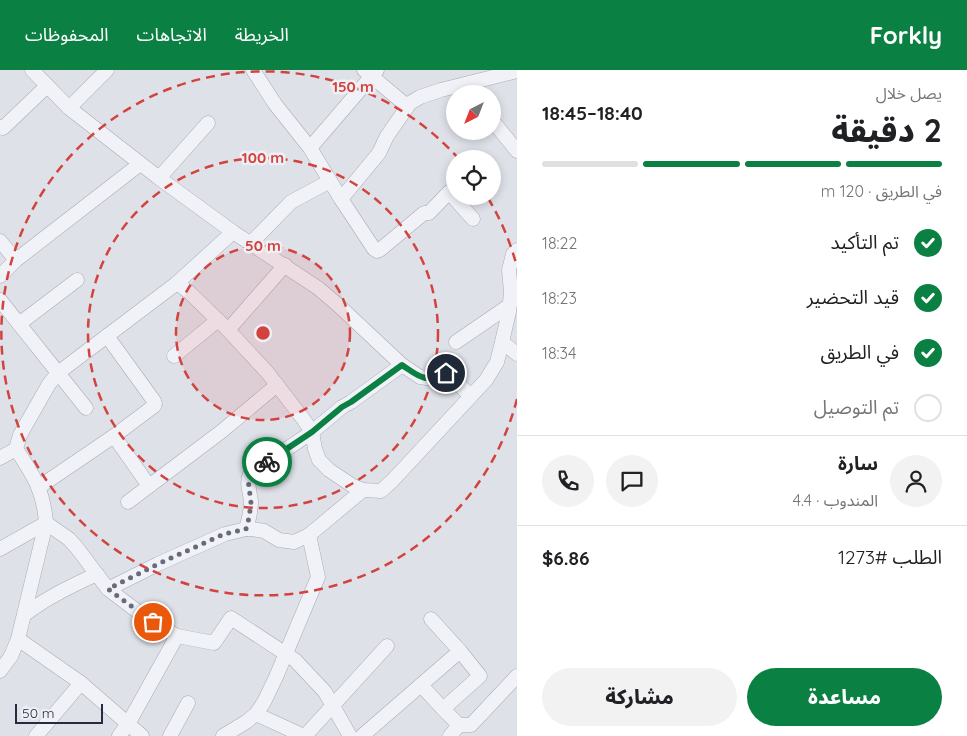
<!DOCTYPE html>
<html lang="ar">
<meta charset="utf-8">
<style>
:root{--surface:#fff;--page:#f2f2f2;--text:#202124;--muted:#757577;--line:#e0e0e0;--accent:#0b8043}
body{margin:0;font-family:Quicksand,"Noto Sans Arabic",sans-serif;background:var(--page);color:var(--text);direction:rtl;height:100vh;display:flex;flex-direction:column;font-size:19px;white-space:nowrap}
*{box-sizing:border-box;margin:0}
p{font-size:16px;color:var(--muted)}
.icon{flex:none;width:28px;height:28px;fill:none;stroke:currentColor;stroke-width:2;stroke-linecap:round;stroke-linejoin:round}
.map{position:relative;flex:1;overflow:hidden;direction:ltr}
.side{display:flex;flex-direction:column;background:var(--surface);width:450px}
.side>*{flex:none}
.needle{width:32px;rotate:222deg}
.buttons{position:absolute;left:446px;top:15px;display:grid;gap:10px}
.buttons a{display:grid;place-items:center;width:55px;height:55px;border-radius:50%;background:var(--surface);box-shadow:0 2px 8px #0003;font-size:25px}
.scale{position:absolute;left:15px;bottom:12px;width:88px;box-sizing:border-box;padding-left:5px;border:2px solid #272b40;border-top:0;font-size:14px;line-height:18px;white-space:nowrap;color:#272b40;-webkit-text-stroke:4px #eef0f6;paint-order:stroke}
.pin{position:absolute;display:grid;place-items:center;width:42px;height:42px;color:#fff;margin:-21px;border:2px solid #fff;border-radius:50%;box-shadow:0 1px 5px #0007}
.courier{position:absolute;display:grid;place-items:center;width:50px;height:50px;margin:-25px;border:4px solid #0b8043;border-radius:50%;background:#fff;color:#222;box-shadow:0 1px 6px #0007}
.headline em{font-style:normal;font-weight:800}
.headline div{display:flex;flex-direction:column-reverse}
.headline{display:flex;align-items:center;justify-content:space-between;height:85px;padding:0 25px}
h1{font-size:32px;font-weight:800;line-height:38px}
.bar{display:grid;grid-template-columns:repeat(4,1fr);gap:8px 5px;align-content:center;height:60px;padding:0 25px}
.bar i{height:6px;border-radius:4px;background:var(--line)}
.bar .on{background:var(--accent)}
.bar p{grid-column:span 4}
.line{display:flex;align-items:center;gap:12px;padding:0 25px;border-top:1px solid var(--line)}
.line div{flex:1}
.round{display:grid;place-items:center;flex:none;width:52px;height:52px;border-radius:26px;background:var(--page)}
ol{padding:0 25px;list-style:none}
li{display:flex;align-items:center;gap:15px;height:55px}
li p{margin-inline-start:auto}
li .icon{padding:5px;border-radius:50%;background:var(--accent);color:#fff;stroke-width:4}
li:last-child{color:var(--muted)}
li i{width:28px;height:28px;border:2px solid var(--line);border-radius:50%}
.primary-button{display:flex;gap:10px;margin-top:auto;padding:10px 25px}
.primary-button a{flex:1;height:58px;border-radius:30px;background:var(--accent);color:#fff;font-size:20px;font-weight:800;line-height:58px;text-align:center}
.primary-button a+a{background:var(--page);color:var(--text)}
header{display:flex;align-items:center;gap:30px;box-sizing:border-box;height:70px;padding:0 25px;background:var(--accent);color:#fff}
header strong{font-size:24px}
nav{display:flex;gap:28px;margin-inline-start:auto;font-size:18px}
main{display:flex;flex:1;min-height:0}
.map>svg:first-child{display:block}
.lines{fill:none;stroke-linecap:round;stroke-linejoin:round}
.minor-casing{stroke:#a8aab6;stroke-width:15}
.minor{stroke:#f1f2f7;stroke-width:14}
.done{stroke:#676b7b;stroke-width:5;stroke-dasharray:0 9}
.route{stroke:#0b8043;stroke-width:6}
.ring{fill:none;stroke:#d3433e;stroke-width:2.5;stroke-dasharray:9 6}
.centre{fill:#d3433e;stroke:#eef0f6;stroke-width:2.5}
.ring-label{font-size:15px;text-anchor:middle;font-weight:bold;fill:#d3433e;stroke:#eef0f6;stroke-width:5;stroke-linejoin:round;paint-order:stroke}
</style>
<header>
<strong>Forkly</strong>
<nav><a>الخريطة</a><a>الاتجاهات</a><a>المحفوظات</a></nav>
</header>
<main>
<section class="side">
<div class="headline"><div><h1>2 دقيقة</h1><p>يصل خلال</p></div><em>18:40–18:45</em></div>
<div class="bar"><i class="on"></i><i class="on"></i><i class="on"></i><i></i><p>في الطريق · 120 m</p></div>
<ol>
<li><svg class="icon" aria-label="check" viewBox="0 0 24 24"><path d="M5 12l5 5 9-10"/></svg>تم التأكيد<p>18:22</p></li>
<li><svg class="icon" aria-label="check" viewBox="0 0 24 24"><path d="M5 12l5 5 9-10"/></svg>قيد التحضير<p>18:23</p></li>
<li><svg class="icon" aria-label="check" viewBox="0 0 24 24"><path d="M5 12l5 5 9-10"/></svg>في الطريق<p>18:34</p></li>
<li><i></i>تم التوصيل</li>
</ol>
<div class="line" style="height:90px"><a class="round"><svg class="icon" aria-label="person" viewBox="0 0 24 24"><circle cx="12" cy="8" r="4"/><path d="M4 21q1-7 8-7t8 7"/></svg></a><div><b>سارة</b><p>المندوب · 4.4</p></div><a class="round"><svg class="icon" aria-label="chat" viewBox="0 0 24 24"><path d="M4 5h16v11H9l-5 4z"/></svg></a><a class="round"><svg class="icon" aria-label="phone" viewBox="0 0 24 24"><path d="M5 4h4l2 5-3 2q2 4 5 5l2-3 5 2v4C11 20 4 13 5 4z"/></svg></a></div>
<div class="line" style="height:65px"><div>الطلب #1273</div><b>$6.86</b></div>
<div class="primary-button"><a>مساعدة</a><a>مشاركة</a></div>
</section>
<div class="map">
<svg width="517" height="666" viewBox="0 0 517 666">
<rect width="100%" height="100%" fill="#dfe1e9"/>
<g class="lines">
<g class="minor-casing">
<g id="minor">
<path d="M32,0L69,38L159,108L233,162L318,218L338,235L402,295L420,307L427,308L436,307L446,303L471,326"/>
<path d="M253,0L275,34L310,78L341,129L374,179L377,181L381,179L424,143H429L449,122L473,149"/>
<path d="M364,0L407,36"/>
<path d="M69,38L107,0"/>
<path d="M496,55L517,81"/>
<path d="M0,57L3,58L47,16"/>
<path d="M310,78L377,0"/>
<path d="M159,108L208,53"/>
<path d="M341,129L379,83L387,66L410,33L420,27L441,20L517,1"/>
<path d="M0,171L16,190"/>
<path d="M251,173L291,132L330,111"/>
<path d="M0,206L16,190L140,94"/>
<path d="M177,213L189,222L228,260L267,302L304,350L312,362L315,379L319,390L329,400L353,416L363,420L381,421L392,411L486,310L497,292L502,272L509,242L511,222L509,200L513,184L517,180"/>
<path d="M0,230L86,338"/>
<path d="M19,254L77,210"/>
<path d="M228,260L285,195"/>
<path d="M456,272L510,235"/>
<path d="M502,272L517,284"/>
<path d="M174,286L218,250"/>
<path d="M114,366L149,416"/>
<path d="M0,388L16,379"/>
<path d="M39,417L114,366L154,336L155,334L154,331L107,266"/>
<path d="M128,432L222,361L277,315"/>
<path d="M246,459C249,450 251,441 251,431C250,422 246,413 250,404L312,362L342,337L351,332L402,295"/>
<path d="M0,479L46,453L69,469L77,478L108,519L133,538L153,552L177,566L214,573L231,548L295,590L325,622L350,666"/>
<path d="M108,519L158,494L225,464L246,459H252L264,461L279,470L294,472L309,465"/>
<path d="M24,545C46,528 71,516 97,504"/>
<path d="M431,549L460,581"/>
<path d="M18,569L81,613L142,666"/>
<path d="M0,601L11,586L18,569L46,453C44,422 33,404 16,379L20,365L49,314L58,303L177,213L233,162"/>
<path d="M421,615L443,639"/>
<path d="M256,644L304,666"/>
<path d="M36,666L81,613"/>
<path d="M119,666L128,654L177,566"/>
<path d="M170,666L188,633"/>
<path d="M223,666L246,652L256,644L264,632L276,607L318,507L309,465L363,420"/>
<path d="M305,666L387,576"/>
<path d="M362,666L460,581L480,606L443,639L459,655"/>
<path d="M450,666L459,655H471L517,606"/>
</g>
</g>
<use href="#minor" class="minor"/>
</g>
<g class="lines">
<path class="done" d="M153,552L108,519L158,494L224,464L246,459L249,448L251,433L248,409L250,404L267,392"/>
<path class="route" d="M267,392L312,362L342,337L351,332L402,295C420,307 424,313 446,303"/>
</g>
<circle cx="263" cy="263" r="87" fill="#d3433e" fill-opacity=".12"/>
<g class="ring">
<circle cx="263" cy="263" r="87"/>
<circle cx="263" cy="263" r="175"/>
<path d="M517 329A262 262 0 1 1 458 88M488 128A262 262 0 0 1 517 197"/>
</g>
<circle cx="263" cy="263" r="8" class="centre"/>
<g class="ring-label">
<text x="353" y="22">150 m</text>
<text x="263" y="93">100 m</text>
<text x="263" y="181">50 m</text>
</g>
</svg>
<div class="buttons">
<a><svg class="needle" viewBox="-14 -14 28 28"><path d="M0-13l5 13h-10z" fill="#e53935"/><path d="M0 13l5-13h-10z" fill="#757577"/></svg></a>
<a><svg class="icon" aria-label="locate" viewBox="0 0 24 24"><circle cx="12" cy="12" r="6"/><path d="M12 2v4M12 18v4M2 12h4M18 12h4"/></svg></a>
</div>
<div class="scale">50 m</div>
<div class="pin" style="left:153px;top:552px;background:#ea580c"><svg class="icon" aria-label="bag" viewBox="0 0 24 24"><path d="M5 8h14l-1 12H6zM9 8a3 3 0 0 1 6 0"/></svg></div>
<div class="pin" style="left:446px;top:303px;background:#1f2937"><svg class="icon" aria-label="home" viewBox="0 0 24 24"><path d="M3 11l9-7 9 7M6 9v11h12V9"/></svg></div>
<div class="courier" style="left:267px;top:392px"><svg class="icon" aria-label="bike" viewBox="0 0 24 24"><circle cx="6" cy="16" r="4"/><circle cx="18" cy="16" r="4"/><path d="M6 16l4-8h5l3 8M10 8l3 8H6M13 5h3"/></svg></div>
</div>
</main>
